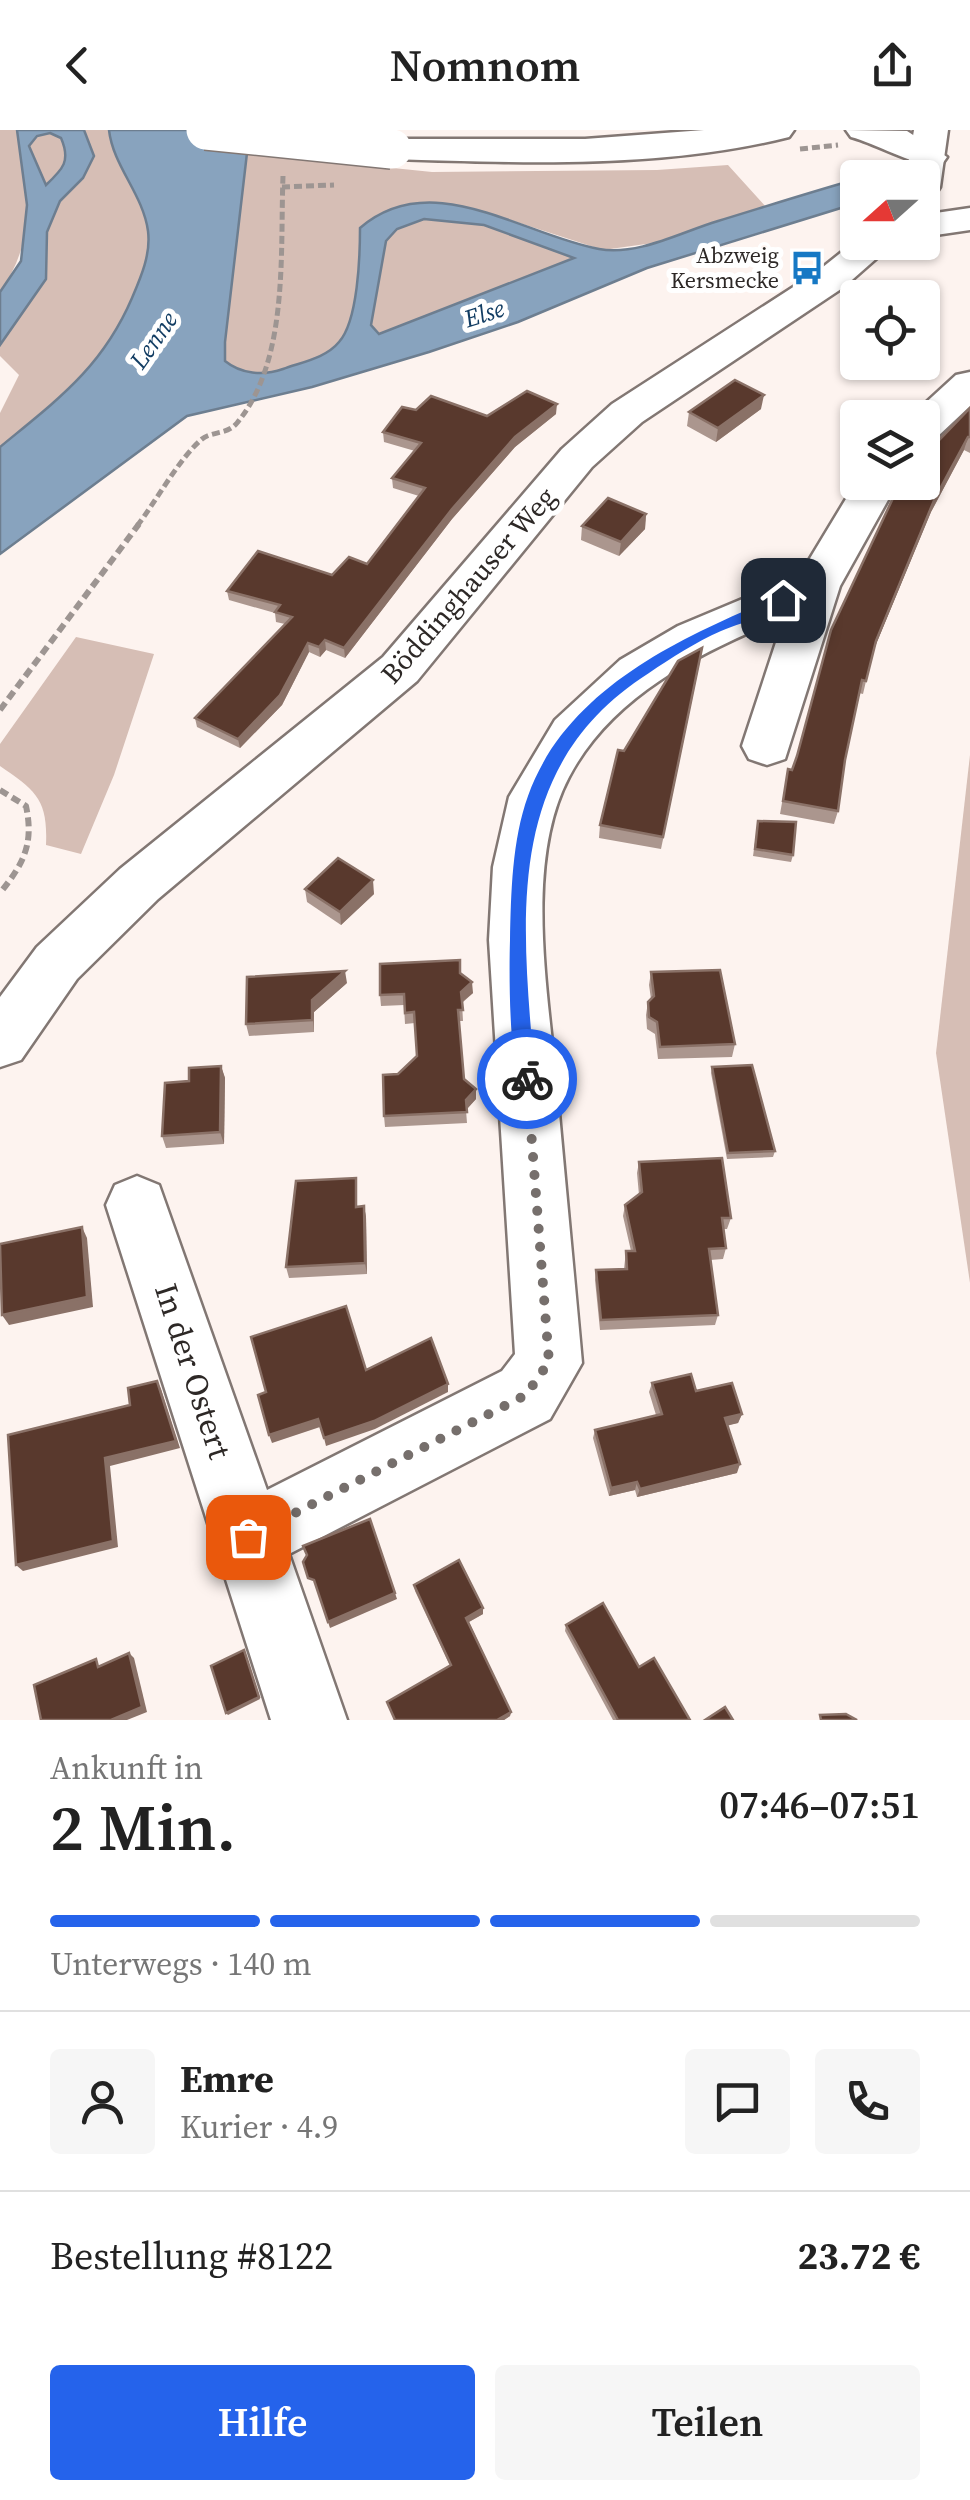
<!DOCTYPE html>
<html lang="de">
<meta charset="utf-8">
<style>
:root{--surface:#fff;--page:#f6f6f6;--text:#222;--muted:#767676;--line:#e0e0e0;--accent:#2563eb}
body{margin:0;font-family:"Source Serif 4",serif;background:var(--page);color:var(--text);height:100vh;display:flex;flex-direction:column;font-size:38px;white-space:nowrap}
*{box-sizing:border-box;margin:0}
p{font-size:32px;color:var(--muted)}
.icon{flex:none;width:55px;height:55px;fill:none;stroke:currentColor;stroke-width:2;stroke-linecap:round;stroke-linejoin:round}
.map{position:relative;height:1590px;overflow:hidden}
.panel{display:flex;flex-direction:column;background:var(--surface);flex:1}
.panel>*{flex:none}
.needle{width:65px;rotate:249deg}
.buttons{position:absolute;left:840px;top:30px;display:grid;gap:20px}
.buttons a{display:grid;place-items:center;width:100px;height:100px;border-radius:10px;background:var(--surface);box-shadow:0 2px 8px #0004;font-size:50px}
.pin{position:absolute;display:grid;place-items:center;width:85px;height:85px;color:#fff;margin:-42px;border-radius:20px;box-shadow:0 5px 15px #0006}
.courier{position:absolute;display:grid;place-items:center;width:100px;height:100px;margin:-50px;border:8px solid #2563eb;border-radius:50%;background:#fff;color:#222;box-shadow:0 2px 12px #0007}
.summary em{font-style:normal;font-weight:600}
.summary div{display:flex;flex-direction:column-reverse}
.summary{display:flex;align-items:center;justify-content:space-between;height:170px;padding:0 50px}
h1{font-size:65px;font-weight:600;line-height:75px}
.bar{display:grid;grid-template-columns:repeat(4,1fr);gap:15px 10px;align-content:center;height:120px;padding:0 50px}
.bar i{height:12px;border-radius:8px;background:var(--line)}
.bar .active{background:var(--accent)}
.bar p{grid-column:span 4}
.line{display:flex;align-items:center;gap:25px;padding:0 50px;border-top:2px solid var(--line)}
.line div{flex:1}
.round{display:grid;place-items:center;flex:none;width:105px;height:105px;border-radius:10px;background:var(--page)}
.primary-button{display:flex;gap:20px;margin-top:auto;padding:20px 50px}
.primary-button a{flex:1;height:115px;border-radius:10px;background:var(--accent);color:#fff;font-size:40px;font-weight:600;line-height:115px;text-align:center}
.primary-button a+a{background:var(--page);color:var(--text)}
header{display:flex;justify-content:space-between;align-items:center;height:130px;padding:0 50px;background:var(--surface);font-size:45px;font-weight:600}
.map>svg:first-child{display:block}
.green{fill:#d6beb5}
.water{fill:#88a3be;stroke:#6d7e90;stroke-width:2.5;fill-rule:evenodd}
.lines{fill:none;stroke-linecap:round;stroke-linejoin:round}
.minor-casing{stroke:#827773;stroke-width:5}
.major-casing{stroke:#827773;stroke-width:5}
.path-far1{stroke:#9d9592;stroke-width:5;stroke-dasharray:8 4;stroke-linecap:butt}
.path{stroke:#9d9592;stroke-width:6;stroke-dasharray:9 5;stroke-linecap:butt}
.minor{fill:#fff;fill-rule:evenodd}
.major{fill:#fff;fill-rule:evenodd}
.major-bridge-casing{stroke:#827773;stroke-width:42;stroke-linecap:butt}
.major-bridge{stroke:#fff;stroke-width:39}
.wall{fill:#ab968e}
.shaded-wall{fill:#8a7167}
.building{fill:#59392d;stroke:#8a7167;stroke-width:2.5}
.route{fill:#2563eb}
.done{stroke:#766f6c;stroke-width:10;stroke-dasharray:0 18}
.labels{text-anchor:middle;stroke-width:10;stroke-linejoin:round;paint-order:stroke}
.far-poi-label{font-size:22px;fill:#2d2826;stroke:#fff;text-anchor:end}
.far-water-label{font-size:25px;font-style:italic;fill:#123d63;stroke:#fff}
.street-label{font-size:28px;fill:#2d2826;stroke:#fff}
.near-street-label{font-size:32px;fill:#2d2826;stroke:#fff}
</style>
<header><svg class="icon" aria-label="back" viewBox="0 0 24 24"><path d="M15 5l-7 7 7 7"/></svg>Nomnom<svg class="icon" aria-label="share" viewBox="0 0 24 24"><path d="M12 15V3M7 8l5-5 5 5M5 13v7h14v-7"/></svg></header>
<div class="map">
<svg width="970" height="1590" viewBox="0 0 970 1590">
<rect width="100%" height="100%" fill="#fdf3ef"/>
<g class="green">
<path d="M0,0H17C29,61 37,109 0,162Z"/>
<path d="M84,0H109C113,36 143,64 148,101C151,124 141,147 132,168C102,238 57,270 0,317V283L19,245L0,226V215L46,149L47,102L60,71L83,48L94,26Z"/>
<path d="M50,3L61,8C71,31 63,39 46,56L29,16L37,6Z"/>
<path d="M247,23L432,42L657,40L728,35L766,77L653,113L603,120L473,78L360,98C360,126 358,191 339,212C325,228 302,232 283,239C263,246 241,244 225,231V212Z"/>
<path d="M424,89L484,95L574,128L379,204L371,195L386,111L397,98Z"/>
<path d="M76,507L154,524L114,645L81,724L46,715C48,669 36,661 0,636V614Z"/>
<path d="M970,625V1153L936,923Z"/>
</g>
<g class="water">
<path d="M17,0H84L94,26L83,48L60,71L47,102L46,149L0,215V162L21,131L27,75ZM50,3L61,8C71,31 63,39 46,55L29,16L37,6Z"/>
<path d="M109,0H243L247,23L225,212V231C241,244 263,246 283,239C302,232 326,228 339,212C358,191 360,126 360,98C432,36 522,105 599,119C638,126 681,102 718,91C764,77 811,62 857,49V73L647,138L518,192L429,222L312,257L187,286L0,424V317C57,270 102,238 132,168C141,147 151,124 148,101C143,64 113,36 109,0ZM424,89L484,95L574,128L379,204L371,195L386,111L397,99Z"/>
</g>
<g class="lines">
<g class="minor-casing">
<g id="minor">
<path d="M914,0H948L940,57L935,65L922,67V48H906Z"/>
<path d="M970,78V100L922,107V85Z"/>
<path d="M858,109L895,112L844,157L642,292L592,337L417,551L158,769L77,849L21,930L0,937V867L37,817L120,739L383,527L562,319L612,274L818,141Z"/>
<path d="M970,242V276L937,307L922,311V288H909L956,245Z"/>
<path d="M858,349V352H898L840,456L785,629L767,635L749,629L742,616L784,488C702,521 612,565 569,647C523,734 549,867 557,961C565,1052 574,1142 582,1233L550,1289L289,1424L347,1590H271L106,1075L115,1055L137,1046L159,1055L267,1360L502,1241L515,1224L489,810L493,737L509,667L555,590L620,530L678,496L800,445Z"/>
</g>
</g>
<g class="major-casing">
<g id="major">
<path d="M704,0H794L789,7C662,39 522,33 392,29L380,26L375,19L380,12L392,9H585Z"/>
<path d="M846,0L907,1L947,27L942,34C920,40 878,14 851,7Z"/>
</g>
</g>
<g class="path-far1">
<path d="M800,19L838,15"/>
<path d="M282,57L334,55"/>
<path d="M137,396C155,373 180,327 202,309C212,301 227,305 237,293C289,230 280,124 283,46"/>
</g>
<g class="path">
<path d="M0,580L139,394"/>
<path d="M0,660L26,676C34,714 24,733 0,763"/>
</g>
<use href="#minor" class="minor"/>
<use href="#major" class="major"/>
<g class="major-bridge-casing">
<path id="major-bridge" d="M206,0L392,19"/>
</g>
<use href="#major-bridge" class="major-bridge"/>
</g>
<g class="wall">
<path d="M970,278V323L964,320L931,382L873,521L863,564L859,563L845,630L838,681L834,694L780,684L788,639L792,640Z"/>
<path d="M761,279L716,312L687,296L689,282Z"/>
<path d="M416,280L487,286L556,284L515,317L452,389L345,528L326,520L320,527L309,522L282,575L240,618L197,597L195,588L285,494L276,492L275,483L229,470L227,461L332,445L367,434L419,366L393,358L392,348L415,321L384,312L383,302Z"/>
<path d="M646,384L645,399L619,426L581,410L582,396Z"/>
<path d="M700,531L661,719L599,708L600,695L624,621Z"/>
<path d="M758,691L793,725L791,732L753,726Z"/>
<path d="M305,759L374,764L341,795L307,772Z"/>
<path d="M651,842L735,914L732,927L658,929L655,904L647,899L646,885L648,872L651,869L649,855Z"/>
<path d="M460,843L473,863L462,873L463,891H459L464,949L476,959V969L466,980L467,993L385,997L384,986L398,944L417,926L415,893L405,894L404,875L381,876L380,865Z"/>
<path d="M347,853L314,882V902L249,906L246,894Z"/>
<path d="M221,936L225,948L224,1014L166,1018L162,1006Z"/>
<path d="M712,937L775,1021L773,1027L727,1029L711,943Z"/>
<path d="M639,1032L731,1088L727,1099H724L726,1118L723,1129L710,1130L718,1185L715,1195L600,1200L595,1150L596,1140L624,1139L626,1121H631L623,1086L625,1075L639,1065L637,1043Z"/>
<path d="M356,1048L357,1077L364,1076L366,1087L367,1144L289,1148L286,1137Z"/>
<path d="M652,1253L696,1261L742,1284L738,1293L728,1295L737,1343L637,1367L635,1360L609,1366L593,1308L595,1300L656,1285L649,1262Z"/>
<path d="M414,1455L483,1478V1484L469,1492L511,1582L510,1586L504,1590H394L450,1536L415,1461Z"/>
<path d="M566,1495L639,1537L690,1590H613L565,1501Z"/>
</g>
<g class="shaded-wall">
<path d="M764,265L761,279L716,312L718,298Z"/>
<path d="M557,274L556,284L515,317L452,389L345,528L344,518L452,379L515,307Z"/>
<path d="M968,307L964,320L931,382L872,524L876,511L935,368Z"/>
<path d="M646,384L645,399L619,426L621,412Z"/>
<path d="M325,510L326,520L320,527L319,517Z"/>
<path d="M308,513L309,522L282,575L240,618L238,609Z"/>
<path d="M373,750L374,764L341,795L340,782Z"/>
<path d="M345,841L347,853L314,882V902L312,870Z"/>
<path d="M472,852L473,863L461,873V862Z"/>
<path d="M221,936L225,948L224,1014L220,1002Z"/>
<path d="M476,959V969L466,980V970Z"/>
<path d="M364,1076L366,1087L367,1144L365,1133Z"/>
<path d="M82,1097L87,1108L93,1177L9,1195L2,1185Z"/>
<path d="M157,1251L161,1259L180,1318L110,1336L118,1417L23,1441L16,1435Z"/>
<path d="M448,1254V1262L375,1299L326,1316L324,1308Z"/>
<path d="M742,1284L738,1293L722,1297L725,1288Z"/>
<path d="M318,1289L320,1297L272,1313L269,1305Z"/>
<path d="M740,1334L737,1343L637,1367L640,1359Z"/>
<path d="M637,1352L635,1360L609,1366L611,1358Z"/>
<path d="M395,1463L397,1469L330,1498L328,1492Z"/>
<path d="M483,1478V1484L467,1493L466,1488Z"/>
<path d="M244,1520L260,1569L228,1585L226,1583Z"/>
<path d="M129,1523L134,1528L147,1582L127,1590H111Z"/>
<path d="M511,1582L510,1586L504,1590H497Z"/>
</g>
<g class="building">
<path d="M735,250L764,265L718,298L689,282Z"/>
<path d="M527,261L557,274L515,307L452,379L344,518L325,510L319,517L308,513L280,565L238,609L195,588L292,487L275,482L280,475L227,461L258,421L332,445L349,427L367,434L425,358L392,348L421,313L383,302L402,277L416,280L431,266L487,286Z"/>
<path d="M970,278V307H968L935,368L876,511L866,551L862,550L845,630L838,681L783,671L788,639L792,640L797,626L831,500L894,366L902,352H922V328Z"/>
<path d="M608,368L646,384L621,412L582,396Z"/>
<path d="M702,518L663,707L600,695L618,620L624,621L678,531Z"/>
<path d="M758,691L796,692L793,725L755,719Z"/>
<path d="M338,728L373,750L340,782L305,759Z"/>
<path d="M460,830V843L472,852L461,862L463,880H458L464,949L476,959L466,970L467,982L384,986L383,945L398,944L417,926L414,882L405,883L404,864L380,865V834Z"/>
<path d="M720,840L735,914L660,917L657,892L649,887L648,872L654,866L651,842Z"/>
<path d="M345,841L312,870V890L246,894L247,847Z"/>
<path d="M752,935L775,1021L728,1023L712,937Z"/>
<path d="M221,936L220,1002L162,1006L165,953L189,951V938Z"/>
<path d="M722,1028L731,1088H722L726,1118L709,1119L718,1185L601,1190L596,1140L627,1139L626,1121H635L625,1075L642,1062L639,1032Z"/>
<path d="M356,1048V1077L364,1076L365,1133L286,1137L296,1051Z"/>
<path d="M82,1097L87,1167L2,1185L0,1114Z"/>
<path d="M346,1176L366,1240L431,1208L448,1254L374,1291L324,1308L318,1289L269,1305L258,1265L266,1262L251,1207Z"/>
<path d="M691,1244L696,1261L732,1253L742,1284L725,1288L740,1334L640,1359L637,1352L611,1358L595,1300L662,1284L652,1253Z"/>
<path d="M157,1251L176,1311L105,1328L113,1411L16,1435L8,1305L130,1275L128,1258Z"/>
<path d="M370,1389L395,1463L328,1492L314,1450L308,1448L303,1432L307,1425L303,1416Z"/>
<path d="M459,1430L483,1478L466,1488L511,1582L497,1590H395L387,1572L451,1535L414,1455Z"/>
<path d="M603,1473L639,1537L654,1528L690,1590H618L566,1495Z"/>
<path d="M244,1520L259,1567L226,1583L211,1536Z"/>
<path d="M129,1523L142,1577L111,1590H41L34,1555L96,1529L98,1537Z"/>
<path d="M725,1577L733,1590H705Z"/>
<path d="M846,1584L857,1590H821L820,1585Z"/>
</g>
<path class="route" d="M778,467L790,470C773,485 743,492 721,501C696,512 671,528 649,543C499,638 523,797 535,949L533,955H520C509,925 509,844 510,810C511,763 512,710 528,666C566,559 681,507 778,467Z"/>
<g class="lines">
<path class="done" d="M248,1407L526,1265L549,1232L527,949"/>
</g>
<defs>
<g id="bus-bare" transform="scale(2.7)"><path d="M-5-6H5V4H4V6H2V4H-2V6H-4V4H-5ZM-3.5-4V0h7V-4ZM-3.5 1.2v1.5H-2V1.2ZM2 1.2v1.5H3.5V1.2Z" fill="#1678c4" stroke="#fff" stroke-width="2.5" paint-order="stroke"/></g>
</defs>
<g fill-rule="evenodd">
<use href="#bus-bare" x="807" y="138"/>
</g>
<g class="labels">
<g class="far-poi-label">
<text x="779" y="133">Abzweig<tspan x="779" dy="25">Kersmecke</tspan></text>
</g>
<g class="far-water-label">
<text transform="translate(484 183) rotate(-18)" y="9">Else</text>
<text transform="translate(153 210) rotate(-55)" y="9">Lenne</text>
</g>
<g class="street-label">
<text transform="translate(468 455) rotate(-49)" y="10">Böddinghauser Weg</text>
</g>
<g class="near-street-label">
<text transform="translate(193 1241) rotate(72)" y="11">In der Ostert</text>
</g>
</g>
</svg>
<div class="buttons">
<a><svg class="needle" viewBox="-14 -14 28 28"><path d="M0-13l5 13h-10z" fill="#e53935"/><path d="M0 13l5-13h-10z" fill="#767676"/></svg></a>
<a><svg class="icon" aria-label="locate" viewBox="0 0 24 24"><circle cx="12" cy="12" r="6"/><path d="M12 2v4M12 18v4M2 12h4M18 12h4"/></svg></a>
<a><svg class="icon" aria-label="layers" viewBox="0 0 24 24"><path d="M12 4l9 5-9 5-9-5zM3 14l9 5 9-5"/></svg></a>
</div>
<div class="pin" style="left:248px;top:1407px;background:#ea580c"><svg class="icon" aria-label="bag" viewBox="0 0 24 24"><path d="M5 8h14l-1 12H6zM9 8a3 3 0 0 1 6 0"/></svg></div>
<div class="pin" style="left:783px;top:470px;background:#1f2937"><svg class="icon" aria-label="home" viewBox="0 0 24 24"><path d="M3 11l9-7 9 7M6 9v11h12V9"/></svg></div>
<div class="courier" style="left:527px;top:949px"><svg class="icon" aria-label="bike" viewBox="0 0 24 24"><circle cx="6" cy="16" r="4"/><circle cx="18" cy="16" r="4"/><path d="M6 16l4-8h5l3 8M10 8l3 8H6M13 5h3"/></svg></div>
</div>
<section class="panel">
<div class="summary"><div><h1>2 Min.</h1><p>Ankunft in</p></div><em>07:46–07:51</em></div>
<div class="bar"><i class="active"></i><i class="active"></i><i class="active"></i><i></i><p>Unterwegs · 140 m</p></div>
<div class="line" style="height:180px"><a class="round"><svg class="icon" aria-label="person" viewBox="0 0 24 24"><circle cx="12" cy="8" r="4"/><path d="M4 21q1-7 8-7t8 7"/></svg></a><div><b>Emre</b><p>Kurier · 4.9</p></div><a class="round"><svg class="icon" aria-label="chat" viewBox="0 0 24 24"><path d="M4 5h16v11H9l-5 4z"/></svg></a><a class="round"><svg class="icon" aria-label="phone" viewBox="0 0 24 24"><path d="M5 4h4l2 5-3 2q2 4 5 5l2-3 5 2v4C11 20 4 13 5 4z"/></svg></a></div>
<div class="line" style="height:130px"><div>Bestellung #8122</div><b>23.72 €</b></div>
<div class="primary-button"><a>Hilfe</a><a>Teilen</a></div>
</section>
